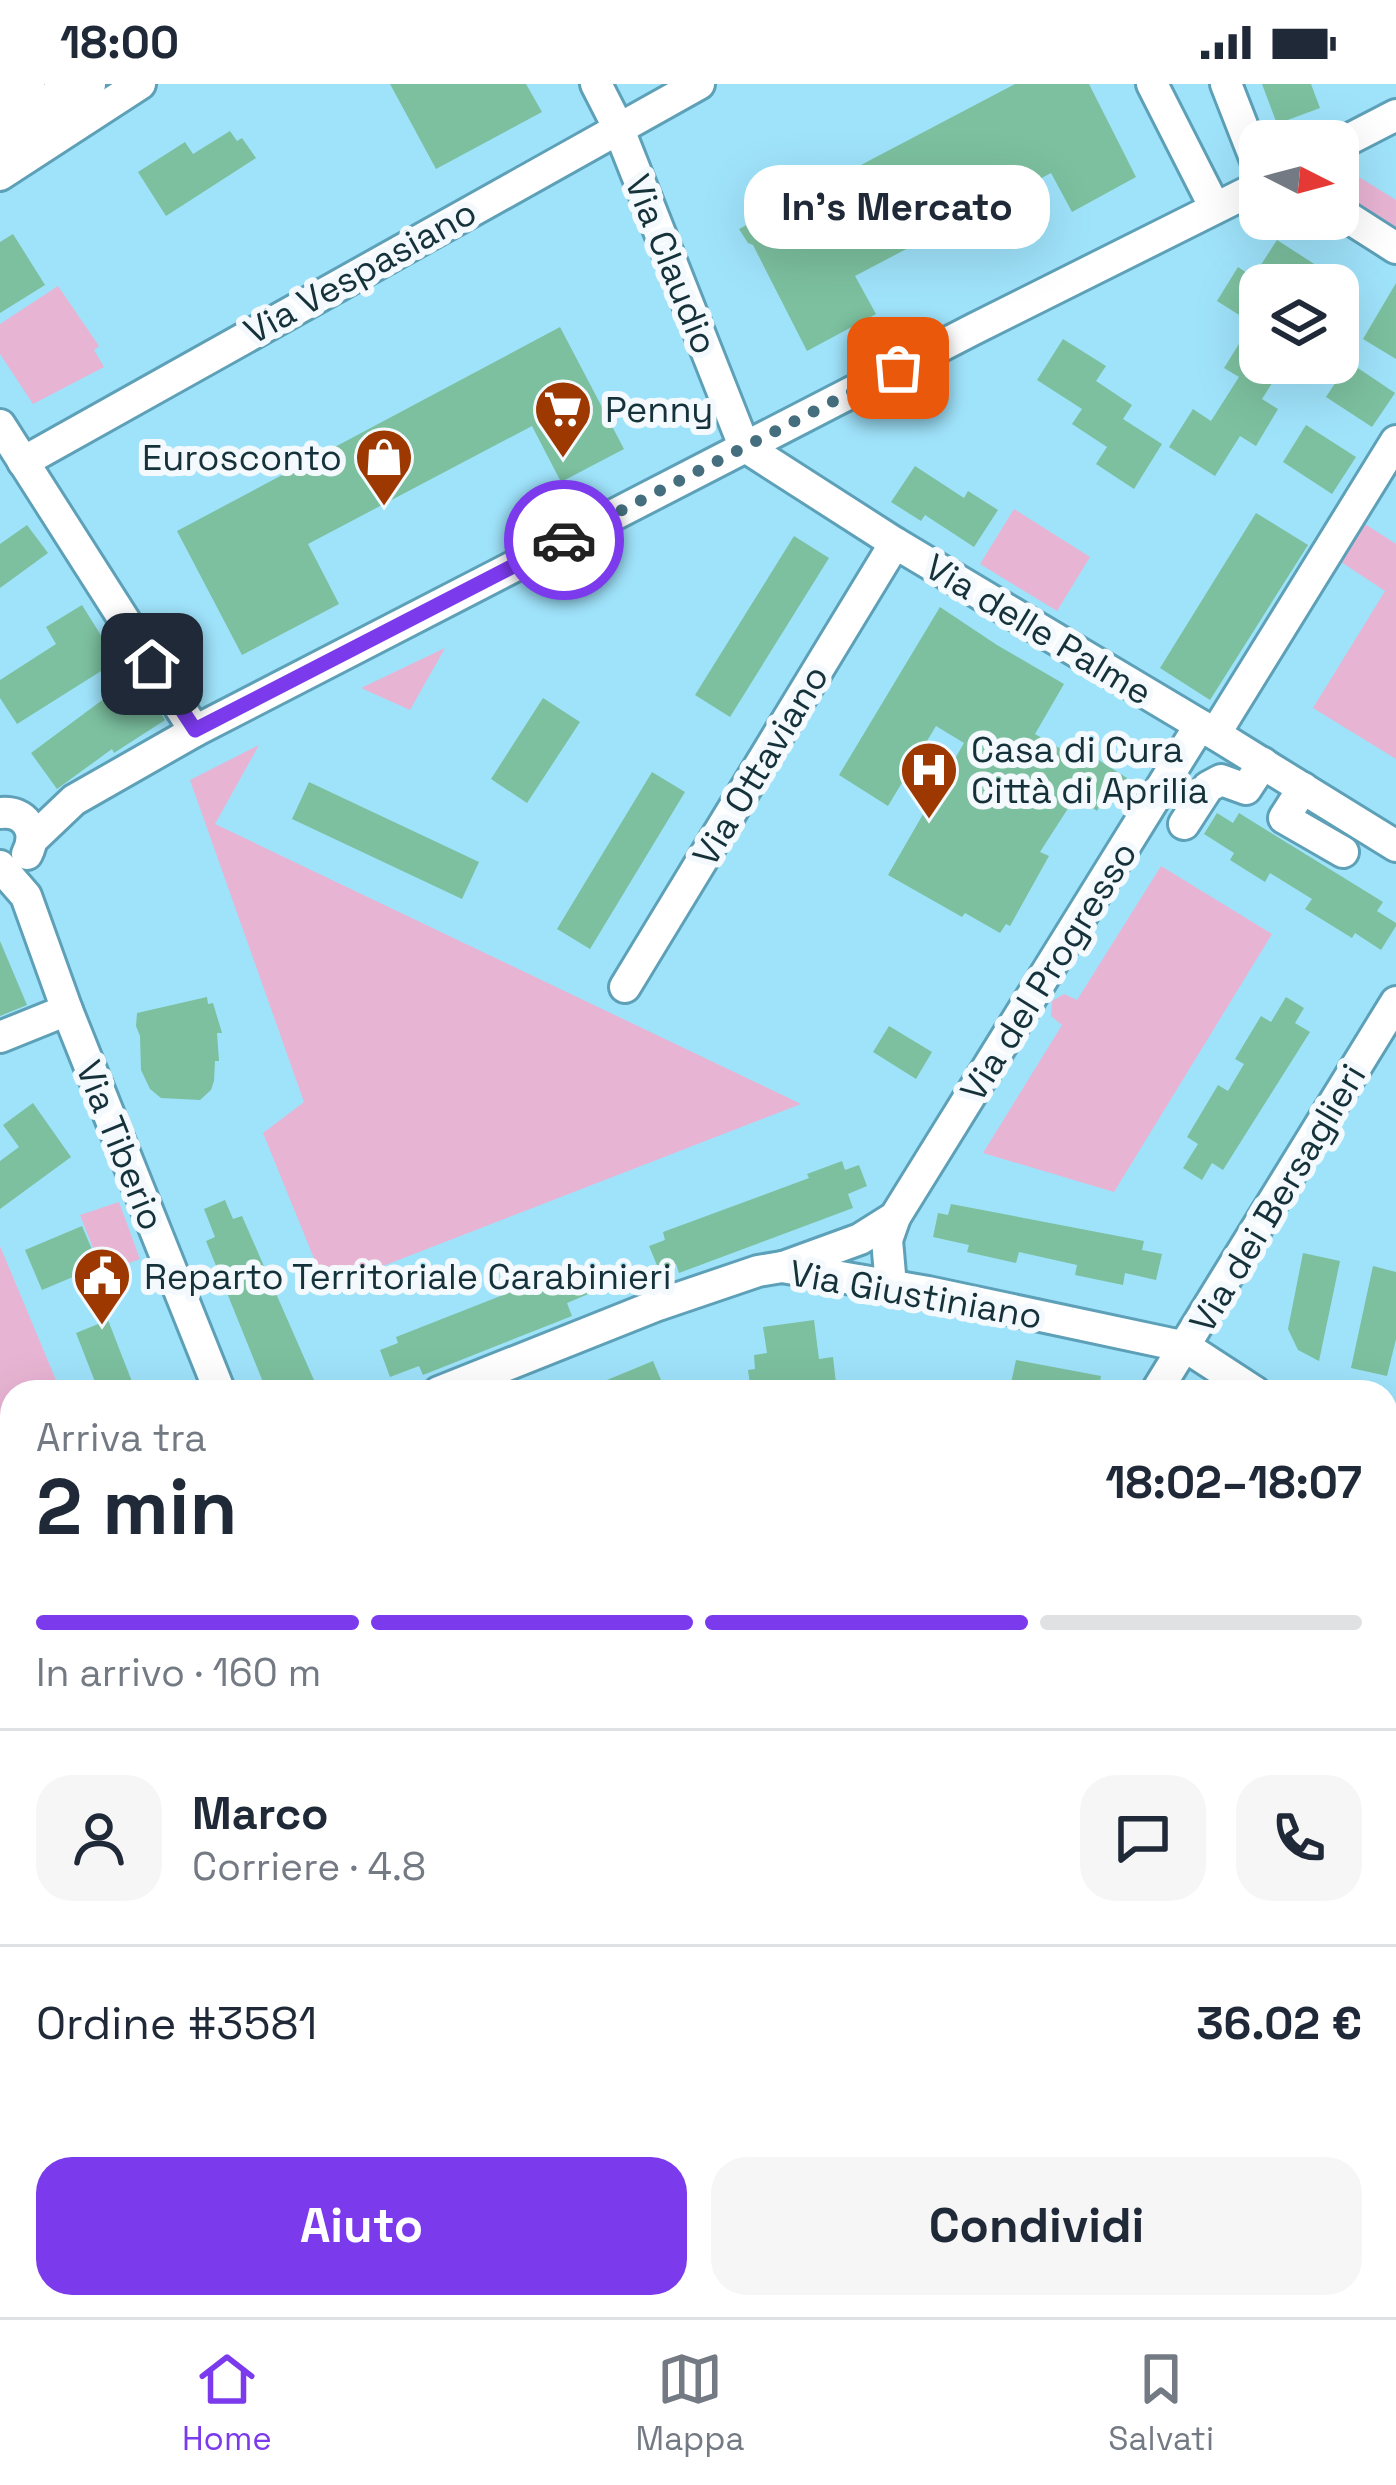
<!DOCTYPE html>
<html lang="it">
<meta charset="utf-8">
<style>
:root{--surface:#fff;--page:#f6f6f7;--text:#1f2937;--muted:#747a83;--line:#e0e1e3;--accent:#7c3aed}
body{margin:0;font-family:"Space Grotesk",sans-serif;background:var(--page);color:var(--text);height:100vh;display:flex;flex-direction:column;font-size:45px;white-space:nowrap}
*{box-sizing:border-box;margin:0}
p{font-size:39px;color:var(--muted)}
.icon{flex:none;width:66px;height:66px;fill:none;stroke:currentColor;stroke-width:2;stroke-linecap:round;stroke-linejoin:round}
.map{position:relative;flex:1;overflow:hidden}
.drawer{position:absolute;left:0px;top:1296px;width:1398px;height:939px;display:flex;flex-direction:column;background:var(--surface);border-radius:36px 36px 0 0;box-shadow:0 12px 48px #0002}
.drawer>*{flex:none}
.needle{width:78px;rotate:96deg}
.tools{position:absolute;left:1239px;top:36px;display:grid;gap:24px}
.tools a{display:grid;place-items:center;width:120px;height:120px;border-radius:24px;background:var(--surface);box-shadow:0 12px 48px #0002;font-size:60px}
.pin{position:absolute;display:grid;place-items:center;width:102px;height:102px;color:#fff;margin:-51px;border-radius:24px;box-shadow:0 6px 18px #0006}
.courier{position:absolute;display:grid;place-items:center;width:120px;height:120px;margin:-60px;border:9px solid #7c3aed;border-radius:50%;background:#fff;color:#222;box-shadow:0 3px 15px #0007}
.bubble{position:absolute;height:84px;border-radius:36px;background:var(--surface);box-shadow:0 12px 48px #0002;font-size:39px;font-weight:700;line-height:84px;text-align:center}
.overview em{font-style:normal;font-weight:700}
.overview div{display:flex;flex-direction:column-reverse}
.overview{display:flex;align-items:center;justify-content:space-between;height:204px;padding:0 36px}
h1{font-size:78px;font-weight:700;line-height:90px}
.bar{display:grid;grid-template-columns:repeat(4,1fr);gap:18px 12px;align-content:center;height:144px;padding:0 36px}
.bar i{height:15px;border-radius:9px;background:var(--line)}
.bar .current{background:var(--accent)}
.bar p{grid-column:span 4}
.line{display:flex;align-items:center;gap:30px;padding:0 36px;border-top:3px solid var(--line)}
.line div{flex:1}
.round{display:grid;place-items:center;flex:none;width:126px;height:126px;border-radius:36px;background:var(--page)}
.action{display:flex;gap:24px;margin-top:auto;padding:24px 36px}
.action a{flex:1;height:138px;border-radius:36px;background:var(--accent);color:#fff;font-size:48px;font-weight:700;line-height:138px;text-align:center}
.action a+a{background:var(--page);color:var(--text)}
.status{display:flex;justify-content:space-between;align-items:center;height:84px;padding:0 60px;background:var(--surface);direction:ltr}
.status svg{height:33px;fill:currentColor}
.tabs{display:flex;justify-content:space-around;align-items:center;height:168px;border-top:3px solid var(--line);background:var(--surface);font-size:33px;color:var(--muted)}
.tabs a{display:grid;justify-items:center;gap:6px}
.tabs .current{color:var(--accent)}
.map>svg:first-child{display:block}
.green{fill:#e8b4d3}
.building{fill:#7cc09f}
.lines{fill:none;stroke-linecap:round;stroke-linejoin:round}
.minor-casing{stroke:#5da0b7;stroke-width:36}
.highway-casing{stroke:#5da0b7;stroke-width:48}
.minor{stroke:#fff;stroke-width:30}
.highway{stroke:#fff;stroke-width:42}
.done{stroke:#456f7e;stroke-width:12;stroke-dasharray:0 21.6}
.route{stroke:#7c3aed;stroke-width:15}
.labels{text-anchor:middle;stroke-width:12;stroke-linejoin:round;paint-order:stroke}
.street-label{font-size:36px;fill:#15313a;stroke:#f3f9fc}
.poi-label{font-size:36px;fill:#15313a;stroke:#f3f9fc;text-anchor:start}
</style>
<div class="status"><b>18:00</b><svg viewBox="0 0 49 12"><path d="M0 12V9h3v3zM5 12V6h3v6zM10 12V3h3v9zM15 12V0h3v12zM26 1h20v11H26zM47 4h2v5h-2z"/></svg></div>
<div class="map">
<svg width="1396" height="2233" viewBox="0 0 1396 2233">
<rect width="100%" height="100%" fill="#9fe3fb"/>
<g class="green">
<path d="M1354,90L1396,116V144L1338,107V98Z"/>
<path d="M58,202L99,262L94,266L104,283L33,320L0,270V240Z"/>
<path d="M1014,425L1090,473L1057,527L980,480Z"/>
<path d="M1365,440L1396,460V675L1313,624L1385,507L1341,478Z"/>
<path d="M445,564L410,626L361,604Z"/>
<path d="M259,661L215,740L801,1020L326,1204L263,1049L304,1018L190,696Z"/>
<path d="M1161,782L1272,850L1114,1108L983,1069L1062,941L1051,932L1052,917L1064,910L1077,916Z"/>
<path d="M119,1118L140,1175L103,1189L80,1131Z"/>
<path d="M0,1162L61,1308H12V1400L0,1399Z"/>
<path d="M0,2081L12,2082V2223H193L187,2233H0Z"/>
</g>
<g class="building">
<path d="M390,0H526L542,28L436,85Z"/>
<path d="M1015,0H1089L1136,93L1072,128L1051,89L855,192L876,230L807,267L753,161L748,159L739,145Z"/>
<path d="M1262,0H1311L1320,24L1277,40Z"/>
<path d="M230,47L237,57L242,54L256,74L166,132L138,88L185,58L193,70Z"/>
<path d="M13,150L45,201L0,229V158Z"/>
<path d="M1277,156L1319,183L1308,201H1260V279H1285L1262,315L1278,325L1256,362L1240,352L1215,392L1169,363L1193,325L1211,337L1239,293L1224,284L1252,239L1217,217L1238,183L1253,193Z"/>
<path d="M1396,199V275L1363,255Z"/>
<path d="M560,243L624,365L561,398L532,342L308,460L339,520L242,571L177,447Z"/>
<path d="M1063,255L1106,282L1096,297L1132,321L1123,335L1162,360L1134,405L1096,380L1107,363L1072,340L1082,325L1037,296Z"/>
<path d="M1349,278L1395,309L1372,343L1326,313Z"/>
<path d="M1306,341L1356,373L1332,410L1283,378Z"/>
<path d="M915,382L964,414L968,407L998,426L974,463L925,431L921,437L891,418Z"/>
<path d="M1256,429L1308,461L1210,616L1160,584Z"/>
<path d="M27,441L48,469L0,504V460Z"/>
<path d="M794,452L829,474L730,633L695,611Z"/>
<path d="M82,521L117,577L17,640L0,614V596L56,560L46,543Z"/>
<path d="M940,523L997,561L1064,600L1035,650L1089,681L1094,673L1127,694L1108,725L1100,721L1097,727L1076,712L1040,768L1049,772L1010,842L1006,840L1000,849L965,829L962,833L888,791L964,659L936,642L888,722L839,691Z"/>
<path d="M136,591L165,636L114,669L112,665L57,705L31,669Z"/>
<path d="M543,614L580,638L527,719L491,695Z"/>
<path d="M652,688L685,708L590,865L557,845Z"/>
<path d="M309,698L479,778L462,815L292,735Z"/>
<path d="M1217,729L1233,739L1239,729L1383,818L1377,827L1396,839V842L1381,866L1355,849L1352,854L1305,825L1312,815L1270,789L1265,798L1230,776L1234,769L1204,750Z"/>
<path d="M0,857L27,921L0,932Z"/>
<path d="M207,913L208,920L213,919L222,949H217L219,977H215L214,997L211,1006L200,1016L161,1014L150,1005L141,986L140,952L136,942L137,929Z"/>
<path d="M1286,913L1304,924L1295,939L1310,948L1223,1086L1212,1079L1202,1096L1183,1084L1198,1060L1187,1053L1218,1001L1228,1007L1244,980L1235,975L1261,932L1271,938Z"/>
<path d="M889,942L932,968L916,995L873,968Z"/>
<path d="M33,1019L71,1073L0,1125V1077L19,1063L3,1041Z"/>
<path d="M842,1077L845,1086L859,1081L867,1102L848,1110L853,1124L679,1189L676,1180L659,1186L649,1162L665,1156L663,1148L809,1094L807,1090Z"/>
<path d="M225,1116L233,1135L242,1132L317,1303L305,1308H267L206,1157L215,1153L204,1125Z"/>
<path d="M951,1120L1144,1157L1142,1166L1162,1170L1156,1196L1125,1189L1123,1201L1075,1191L1077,1181L1019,1168L1016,1179L967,1168L969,1161L933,1153L938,1129L948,1131Z"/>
<path d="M82,1142L99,1182L42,1206L25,1166Z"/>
<path d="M1303,1169L1340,1177L1319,1277L1298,1266L1288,1245Z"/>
<path d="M1373,1182L1396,1188V1255L1387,1292L1351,1284Z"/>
<path d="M569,1185L574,1197L592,1190L598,1206L567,1219L572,1232L423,1291L419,1282L390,1293L380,1266L398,1259L396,1253Z"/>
<path d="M108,1236L136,1308H99L76,1249Z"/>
<path d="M814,1236L819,1275L833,1273L837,1308H751L748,1286L755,1285L754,1271L767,1269L763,1243Z"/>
<path d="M1016,1276L1101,1292L1098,1308H1009Z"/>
<path d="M653,1277L666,1308H612L607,1296Z"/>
</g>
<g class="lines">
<g class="minor-casing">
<g id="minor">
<path d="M596,0L618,43L744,362L895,459L1215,650L1396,762"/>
<path d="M1152,0L1215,124"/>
<path d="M1226,0L1260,87"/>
<path d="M1338,61L1396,31"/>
<path d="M0,91L140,0"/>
<path d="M1338,127L1396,164"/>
<path d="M0,341L195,647"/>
<path d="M23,378L699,0"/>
<path d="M1215,650L1396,357"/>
<path d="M1303,704L1284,734L1343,768"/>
<path d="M0,729C25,726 39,747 27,770"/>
<path d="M1184,740L1208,703L1221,696L1246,705L1263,679"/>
<path d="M32,756L74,716L195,647L974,245L1260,102"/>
<path d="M0,782L26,812L67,926L220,1308"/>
<path d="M625,903L895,459"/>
<path d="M0,953L67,926"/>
<path d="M783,1183L860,1155L895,1133L1200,641"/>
<path d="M891,1202L887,1156L895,1133"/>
<path d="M439,1308L655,1222L758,1187L782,1183L928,1208L1186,1263L1255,1308"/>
<path d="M1156,1308L1396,918"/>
<path d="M1386,1395L1396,1402"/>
<path d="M0,1419L12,1421"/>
<path d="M1386,1735L1396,1718"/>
<path d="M1386,1864L1396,1870"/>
<path d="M0,1868L12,1869"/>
<path d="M1386,2080L1396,2086"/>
<path d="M368,2223L386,2233"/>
<path d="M400,2223L420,2233"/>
<path d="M756,2223L761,2233"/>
<path d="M986,2233L996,2223"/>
<path d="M1366,2233L1376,2223"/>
</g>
</g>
<g class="highway-casing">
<g id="highway">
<path d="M0,15L23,0"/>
<path d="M0,54L84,0"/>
</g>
</g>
<use href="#minor" class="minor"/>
<use href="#highway" class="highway"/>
</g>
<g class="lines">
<path class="done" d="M564,456L898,284"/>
<path class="route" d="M152,580L195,646L564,456"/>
</g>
<defs>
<g id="supermarket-pin" transform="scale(3)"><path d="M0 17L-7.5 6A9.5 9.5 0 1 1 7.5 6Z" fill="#9d3900" stroke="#f3f9fc"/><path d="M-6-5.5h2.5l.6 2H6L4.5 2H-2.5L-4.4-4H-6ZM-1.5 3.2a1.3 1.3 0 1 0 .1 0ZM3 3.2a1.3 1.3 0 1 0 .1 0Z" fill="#fff"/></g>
<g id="shop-pin" transform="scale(3)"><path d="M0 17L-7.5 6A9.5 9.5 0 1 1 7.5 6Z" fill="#9d3900" stroke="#f3f9fc"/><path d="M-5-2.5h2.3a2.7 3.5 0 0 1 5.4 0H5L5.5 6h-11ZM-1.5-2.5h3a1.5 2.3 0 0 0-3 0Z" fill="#fff"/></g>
<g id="hospital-pin" transform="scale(3)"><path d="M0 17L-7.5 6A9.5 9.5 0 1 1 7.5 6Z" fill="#9d3900" stroke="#f3f9fc"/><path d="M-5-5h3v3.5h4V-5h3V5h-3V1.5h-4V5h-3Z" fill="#fff"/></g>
<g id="civic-pin" transform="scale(3)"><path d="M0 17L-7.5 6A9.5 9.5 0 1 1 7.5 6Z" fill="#9d3900" stroke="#f3f9fc"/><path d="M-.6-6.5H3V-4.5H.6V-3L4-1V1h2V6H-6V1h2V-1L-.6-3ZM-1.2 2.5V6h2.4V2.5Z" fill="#fff"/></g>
</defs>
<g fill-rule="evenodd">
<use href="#supermarket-pin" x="563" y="325"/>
<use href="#shop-pin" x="384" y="373"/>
<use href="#hospital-pin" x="929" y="686"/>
<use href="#civic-pin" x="102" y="1192"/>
</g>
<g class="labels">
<g class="street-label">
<text transform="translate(672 180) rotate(68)" y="13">Via Claudio</text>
<text transform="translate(360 187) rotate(-29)" y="13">Via Vespasiano</text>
<text transform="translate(1039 545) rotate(31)" y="13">Via delle Palme</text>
<text transform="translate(760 681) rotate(-59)" y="13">Via Ottaviano</text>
<text transform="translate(1048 887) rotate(-58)" y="13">Via del Progresso</text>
<text transform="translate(121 1061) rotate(68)" y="13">Via Tiberio</text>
<text transform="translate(1277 1114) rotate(-59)" y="13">Via dei Bersaglieri</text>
<text transform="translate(916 1210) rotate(10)" y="13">Via Giustiniano</text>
</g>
<g class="poi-label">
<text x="605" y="338">Penny</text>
<text x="342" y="386" text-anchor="end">Eurosconto</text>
<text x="971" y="678">Casa di Cura<tspan x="971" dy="41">Città di Aprilia</tspan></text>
<text x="144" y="1205">Reparto Territoriale Carabinieri</text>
</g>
</g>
</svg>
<div class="tools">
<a><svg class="needle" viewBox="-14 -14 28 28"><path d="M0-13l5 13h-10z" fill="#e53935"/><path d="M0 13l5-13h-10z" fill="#747a83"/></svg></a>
<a><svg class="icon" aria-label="layers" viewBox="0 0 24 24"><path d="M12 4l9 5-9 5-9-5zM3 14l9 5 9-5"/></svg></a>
</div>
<div class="pin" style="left:898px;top:284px;background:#ea580c"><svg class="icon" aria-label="bag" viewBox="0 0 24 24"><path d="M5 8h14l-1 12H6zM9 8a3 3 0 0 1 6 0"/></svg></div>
<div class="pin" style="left:152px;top:580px;background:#1f2937"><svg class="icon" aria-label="home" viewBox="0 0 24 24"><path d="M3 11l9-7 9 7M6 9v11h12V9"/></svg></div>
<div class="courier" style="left:564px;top:456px"><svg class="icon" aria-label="car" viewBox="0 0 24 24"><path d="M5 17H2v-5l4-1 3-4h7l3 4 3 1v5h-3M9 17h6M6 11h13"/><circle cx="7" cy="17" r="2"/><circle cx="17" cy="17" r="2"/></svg></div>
<div class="bubble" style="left:744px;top:81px;width:306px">In's Mercato</div>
<section class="drawer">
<div class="overview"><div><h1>2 min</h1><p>Arriva tra</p></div><em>18:02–18:07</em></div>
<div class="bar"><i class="current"></i><i class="current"></i><i class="current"></i><i></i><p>In arrivo · 160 m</p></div>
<div class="line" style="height:216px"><a class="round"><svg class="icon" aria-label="person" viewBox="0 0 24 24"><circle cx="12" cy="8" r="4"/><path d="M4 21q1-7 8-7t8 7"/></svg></a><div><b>Marco</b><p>Corriere · 4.8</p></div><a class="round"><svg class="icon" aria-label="chat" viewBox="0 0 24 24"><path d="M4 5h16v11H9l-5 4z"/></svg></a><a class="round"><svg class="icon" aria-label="phone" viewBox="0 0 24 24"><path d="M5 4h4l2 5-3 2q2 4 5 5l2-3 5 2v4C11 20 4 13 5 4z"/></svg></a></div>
<div class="line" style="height:156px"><div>Ordine #3581</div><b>36.02 €</b></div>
<div class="action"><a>Aiuto</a><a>Condividi</a></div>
</section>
</div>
<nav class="tabs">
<a class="current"><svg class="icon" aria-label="home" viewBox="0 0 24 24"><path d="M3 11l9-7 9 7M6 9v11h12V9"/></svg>Home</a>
<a><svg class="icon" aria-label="map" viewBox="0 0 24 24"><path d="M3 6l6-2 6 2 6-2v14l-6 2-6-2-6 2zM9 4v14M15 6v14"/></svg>Mappa</a>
<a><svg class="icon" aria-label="saved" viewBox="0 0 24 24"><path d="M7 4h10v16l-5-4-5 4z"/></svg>Salvati</a>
</nav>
